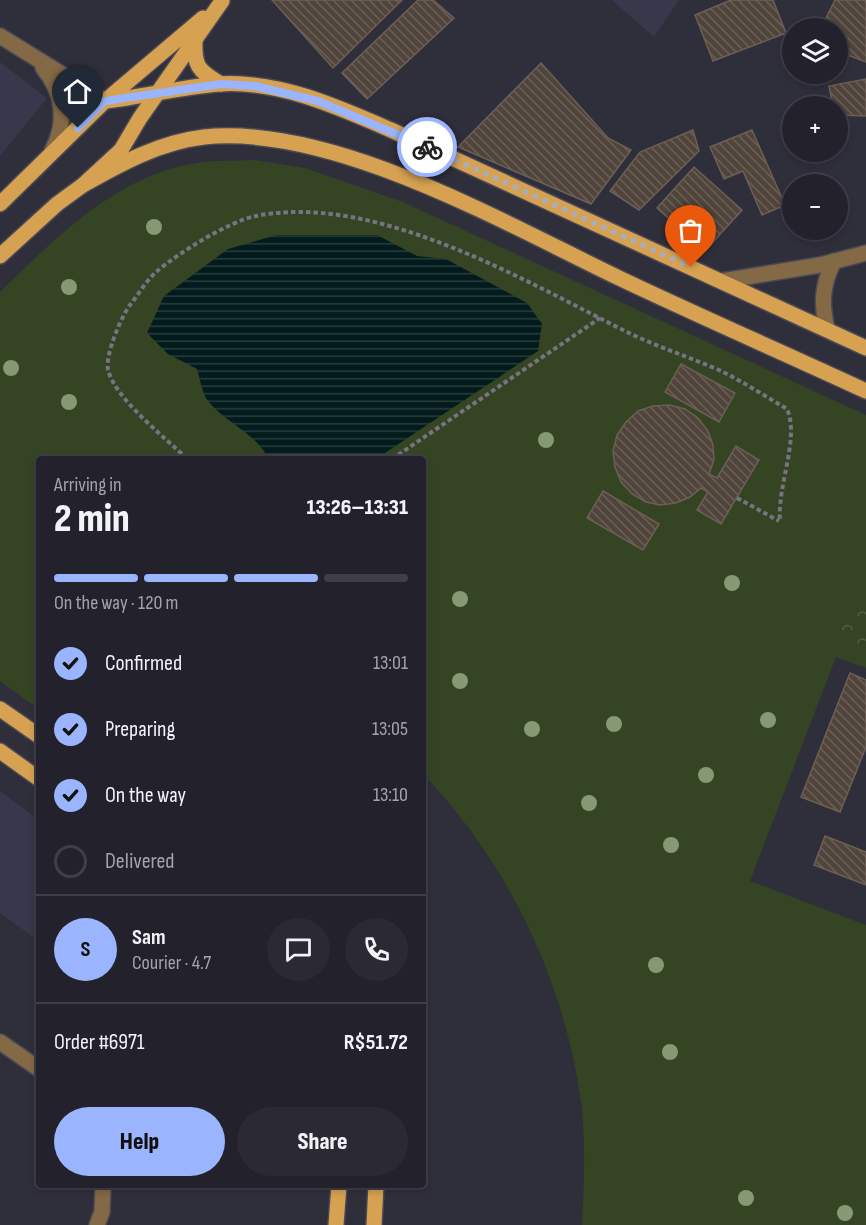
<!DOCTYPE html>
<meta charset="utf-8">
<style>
:root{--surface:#23222c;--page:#2b2a34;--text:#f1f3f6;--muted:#a3a4a9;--line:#403f48;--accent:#9ab5fd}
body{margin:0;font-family:"Sofia Sans Condensed",sans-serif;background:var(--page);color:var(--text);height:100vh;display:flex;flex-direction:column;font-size:22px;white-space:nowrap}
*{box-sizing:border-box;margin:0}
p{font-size:20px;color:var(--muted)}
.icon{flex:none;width:33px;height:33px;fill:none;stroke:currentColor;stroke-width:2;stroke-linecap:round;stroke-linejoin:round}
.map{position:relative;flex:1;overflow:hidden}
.drawer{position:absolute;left:36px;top:456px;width:390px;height:732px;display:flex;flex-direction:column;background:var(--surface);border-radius:6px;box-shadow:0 3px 9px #0003,0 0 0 2px var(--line)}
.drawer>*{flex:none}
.buttons{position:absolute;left:782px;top:18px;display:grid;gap:12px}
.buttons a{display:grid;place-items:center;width:66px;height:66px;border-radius:50%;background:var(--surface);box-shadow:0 3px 9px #0003,0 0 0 2px var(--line);font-size:30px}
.pin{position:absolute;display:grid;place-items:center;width:51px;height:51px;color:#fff;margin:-62px -26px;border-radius:50% 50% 50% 0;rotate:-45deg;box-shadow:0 0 6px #0007}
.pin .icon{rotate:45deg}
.courier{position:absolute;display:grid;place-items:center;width:60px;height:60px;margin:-30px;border:4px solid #9ab5fd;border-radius:50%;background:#fff;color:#222;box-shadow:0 2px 8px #0007}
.headline em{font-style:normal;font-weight:800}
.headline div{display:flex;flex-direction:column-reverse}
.headline{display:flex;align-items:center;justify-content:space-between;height:102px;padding:0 18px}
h1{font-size:39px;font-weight:800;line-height:45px}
.bar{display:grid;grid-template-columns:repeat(4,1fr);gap:9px 6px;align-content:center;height:72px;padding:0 18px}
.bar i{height:8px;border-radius:4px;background:var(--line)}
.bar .selected{background:var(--accent)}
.bar p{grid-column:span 4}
.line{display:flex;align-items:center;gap:15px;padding:0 18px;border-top:2px solid var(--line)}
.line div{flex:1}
.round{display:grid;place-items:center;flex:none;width:63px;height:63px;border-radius:32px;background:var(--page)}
ol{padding:0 18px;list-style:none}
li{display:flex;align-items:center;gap:18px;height:66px}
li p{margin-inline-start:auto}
li .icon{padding:6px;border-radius:50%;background:var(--accent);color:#111;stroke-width:4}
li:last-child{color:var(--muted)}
li i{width:33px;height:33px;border:3px solid var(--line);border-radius:50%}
.button{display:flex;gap:12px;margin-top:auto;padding:12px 18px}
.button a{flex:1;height:69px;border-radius:36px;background:var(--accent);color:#111;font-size:24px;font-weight:800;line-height:69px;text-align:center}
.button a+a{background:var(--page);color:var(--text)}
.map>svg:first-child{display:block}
.built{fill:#38374b}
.green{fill:#354422}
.forest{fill:url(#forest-crowns)}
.water{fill:url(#water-rules)}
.building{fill:url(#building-back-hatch);stroke:#6c5f55;stroke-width:1.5}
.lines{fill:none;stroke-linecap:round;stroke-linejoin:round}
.minor-casing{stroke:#4a4955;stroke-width:18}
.major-casing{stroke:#4a4955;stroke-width:18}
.path{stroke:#757480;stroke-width:4;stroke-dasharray:4.5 3;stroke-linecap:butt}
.minor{stroke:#836945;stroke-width:15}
.major{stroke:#d6a151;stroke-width:15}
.tree{fill:#869975}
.done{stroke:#acacb6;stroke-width:6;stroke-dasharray:0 10.8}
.route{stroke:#9ab5fd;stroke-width:8}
</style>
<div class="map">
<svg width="866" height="1225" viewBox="0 0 866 1225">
<defs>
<pattern id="forest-crowns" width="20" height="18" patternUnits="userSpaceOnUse" patternTransform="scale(1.5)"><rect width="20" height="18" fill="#354422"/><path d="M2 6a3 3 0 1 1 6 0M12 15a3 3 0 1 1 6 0" fill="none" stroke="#535f43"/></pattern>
<pattern id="water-rules" width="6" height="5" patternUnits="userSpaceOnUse" patternTransform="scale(1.5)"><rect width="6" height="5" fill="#031b1c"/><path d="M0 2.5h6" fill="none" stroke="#283c3e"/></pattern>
<pattern id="building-back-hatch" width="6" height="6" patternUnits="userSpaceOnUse" patternTransform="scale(1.5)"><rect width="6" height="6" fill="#51453b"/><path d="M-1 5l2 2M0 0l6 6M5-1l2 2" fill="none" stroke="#6a6058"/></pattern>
</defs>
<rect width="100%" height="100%" fill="#2f2e3b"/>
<g class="built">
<path d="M612,0H679L654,37Z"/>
<path d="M0,62L47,98L0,156Z"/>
<path d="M0,791L39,820V941L0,913Z"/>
</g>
<path class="green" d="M254,160L305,168L403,202L866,415V668L836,657L750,881L866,925V1225H582C584,1184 586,1143 581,1102C564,979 508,863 423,774V459H39V709L0,681V292C58,236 118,173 203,162C220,160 237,161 254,160Z"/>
<path class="forest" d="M866,606V648L821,631Z"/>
<path class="water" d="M277,235H377L417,256L446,259L527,303L542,324L538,351L376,459H264L265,453C251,431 225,422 208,401C202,394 200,378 197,369L168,354L147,333L164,296L228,249Z"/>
<g class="building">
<path d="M272,0H402L333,68Z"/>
<path d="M418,0H433L454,18L367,99L342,73Z"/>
<path d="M731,0H773L786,33L713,61L695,15Z"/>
<path d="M835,0H866V62L837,51V28H821Z"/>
<path d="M541,63L608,138L631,150L591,204L458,147Z"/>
<path d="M866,79V116L837,115V106H833L829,86Z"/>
<path d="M693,130L699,151L639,210L610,191L640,152Z"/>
<path d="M752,130L785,205L762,215L743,171L724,179L710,147Z"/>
<path d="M694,167L742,210L705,251L657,208Z"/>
<path d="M681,364L735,393L719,422L665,392Z"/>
<path d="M670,405L685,409L698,418L708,431L713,445L714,460L709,474L717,478L736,446L759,460L721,524L697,510L708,492L701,488L690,497L676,503L660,505L646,502L632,494L621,482L615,467L613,451L617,435L626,422L638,411L653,406Z"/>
<path d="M603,491L659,524L643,550L587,518Z"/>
<path d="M850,673L866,680V747L840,812L801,797Z"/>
<path d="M825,836L866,852V885L814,865Z"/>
</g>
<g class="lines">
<g class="minor-casing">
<g id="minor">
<path d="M0,36L105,101"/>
<path d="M43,68C64,93 67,123 52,151"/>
<path d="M722,281L820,265L866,253"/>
<path d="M827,329C821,303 822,285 834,261"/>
<path d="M0,1042L39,1069"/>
<path d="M97,1225L102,1212L103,1185"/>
</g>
</g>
<g class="major-casing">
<g id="major">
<path d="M195,38C194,66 197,70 221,84"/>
<path d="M105,101C143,97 181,87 219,84C279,80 338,107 391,130L866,348"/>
<path d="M83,185C120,164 160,142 204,137C333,124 504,223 619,278C701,317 784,353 866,391"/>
<path d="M0,204L105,101L203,18"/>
<path d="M0,256L57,204L83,185L121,150L140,118L222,1"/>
<path d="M0,709L39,736"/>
<path d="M0,751L39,779"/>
<path d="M336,1225L339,1185"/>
<path d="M374,1225L376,1185"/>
</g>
</g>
<g class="path">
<path d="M187,459C165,437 116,400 108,370C105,355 121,317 130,305C138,295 146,281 156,272C177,254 229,221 256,216C376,192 525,281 629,333C658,347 689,357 719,370C742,381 765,396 787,409C800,438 777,486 780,521"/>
<path d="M392,459L600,318"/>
<path d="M737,498L779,521"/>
</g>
<use href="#minor" class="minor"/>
<use href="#major" class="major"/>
</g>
<g class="tree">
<circle cx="154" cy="227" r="8"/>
<circle cx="69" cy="287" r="8"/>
<circle cx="11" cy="368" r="8"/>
<circle cx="69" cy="402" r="8"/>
<circle cx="546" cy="440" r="8"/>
<circle cx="732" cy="583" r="8"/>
<circle cx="460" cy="599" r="8"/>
<circle cx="460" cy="681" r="8"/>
<circle cx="768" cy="720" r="8"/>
<circle cx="614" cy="724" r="8"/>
<circle cx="532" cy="729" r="8"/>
<circle cx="706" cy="775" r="8"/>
<circle cx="589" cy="803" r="8"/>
<circle cx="671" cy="845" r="8"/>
<circle cx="656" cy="965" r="8"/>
<circle cx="670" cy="1052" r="8"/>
<circle cx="746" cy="1198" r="8"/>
<circle cx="845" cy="1213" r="8"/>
</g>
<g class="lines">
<path class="done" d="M427,147L691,267"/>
<path class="route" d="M78,128L105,101L221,84L255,86L318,101L427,147"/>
</g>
</svg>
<div class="buttons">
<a><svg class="icon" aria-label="layers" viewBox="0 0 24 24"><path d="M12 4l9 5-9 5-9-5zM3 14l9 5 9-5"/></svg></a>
<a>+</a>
<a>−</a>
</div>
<div class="pin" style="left:691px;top:267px;background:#ea580c"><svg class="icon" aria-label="bag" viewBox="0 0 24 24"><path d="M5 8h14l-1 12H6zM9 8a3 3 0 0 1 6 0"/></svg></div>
<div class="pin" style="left:78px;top:128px;background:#1f2937"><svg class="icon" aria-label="home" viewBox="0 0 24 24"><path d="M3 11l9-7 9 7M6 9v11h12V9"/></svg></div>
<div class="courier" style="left:427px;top:147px"><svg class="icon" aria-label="bike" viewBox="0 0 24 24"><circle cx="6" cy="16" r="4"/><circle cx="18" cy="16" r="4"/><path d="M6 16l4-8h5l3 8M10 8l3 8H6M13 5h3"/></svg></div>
<section class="drawer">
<div class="headline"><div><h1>2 min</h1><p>Arriving in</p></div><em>13:26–13:31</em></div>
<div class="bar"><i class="selected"></i><i class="selected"></i><i class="selected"></i><i></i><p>On the way · 120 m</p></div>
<ol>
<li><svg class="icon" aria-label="check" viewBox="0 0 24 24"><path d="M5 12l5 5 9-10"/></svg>Confirmed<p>13:01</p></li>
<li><svg class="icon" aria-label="check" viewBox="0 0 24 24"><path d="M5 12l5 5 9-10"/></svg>Preparing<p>13:05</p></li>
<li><svg class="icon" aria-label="check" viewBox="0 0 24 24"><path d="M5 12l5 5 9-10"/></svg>On the way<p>13:10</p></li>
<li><i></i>Delivered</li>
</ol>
<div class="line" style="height:108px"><b class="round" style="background:var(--accent);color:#111">S</b><div><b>Sam</b><p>Courier · 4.7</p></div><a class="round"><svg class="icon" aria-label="chat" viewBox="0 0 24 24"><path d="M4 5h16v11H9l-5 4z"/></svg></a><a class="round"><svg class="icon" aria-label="phone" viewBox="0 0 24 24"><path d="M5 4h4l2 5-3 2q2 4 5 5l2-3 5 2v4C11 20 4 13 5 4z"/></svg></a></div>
<div class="line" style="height:78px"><div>Order #6971</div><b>R$51.72</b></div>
<div class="button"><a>Help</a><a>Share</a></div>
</section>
</div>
